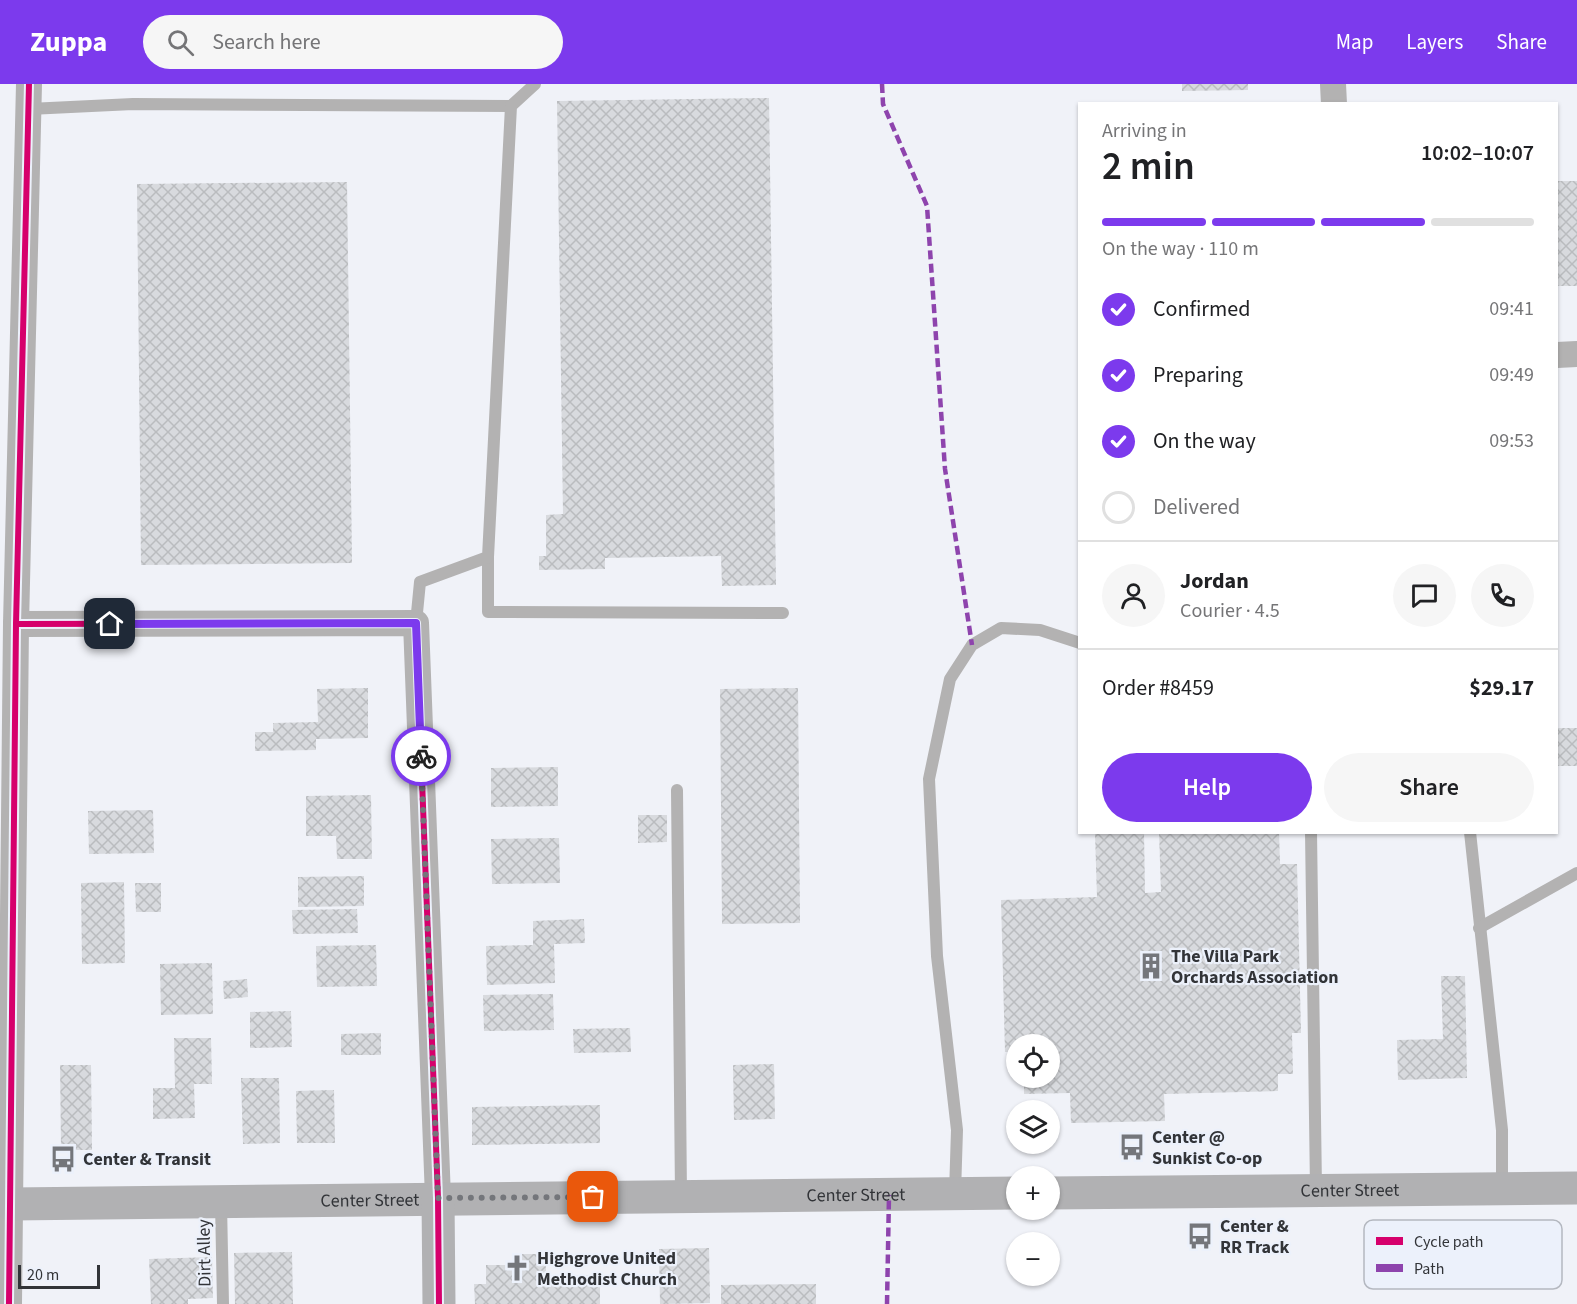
<!DOCTYPE html>
<meta charset="utf-8">
<style>
:root{--surface:#fff;--page:#f6f6f6;--text:#202124;--muted:#757577;--line:#e0e0e0;--accent:#7c3aed}
body{margin:0;font-family:"Source Sans 3",sans-serif;background:var(--page);color:var(--text);height:100vh;display:flex;flex-direction:column;font-size:22px;white-space:nowrap}
*{box-sizing:border-box;margin:0}
p{font-size:20px;color:var(--muted)}
.icon{flex:none;width:33px;height:33px;fill:none;stroke:currentColor;stroke-width:2;stroke-linecap:round;stroke-linejoin:round}
.map{position:relative;flex:1;overflow:hidden}
.side{position:absolute;left:1078px;top:18px;width:480px;height:732px;display:flex;flex-direction:column;background:var(--surface);border-radius:0px;box-shadow:0 2px 4px #0004}
.side>*{flex:none}
.fabs{position:absolute;left:1006px;top:950px;display:grid;gap:12px}
.fabs a{display:grid;place-items:center;width:54px;height:54px;border-radius:50%;background:var(--surface);box-shadow:0 2px 4px #0004;font-size:30px}
.scale{position:absolute;left:18px;bottom:15px;width:82px;box-sizing:border-box;padding-left:6px;border:3px solid #323438;border-top:0;font-size:16px;line-height:21px;white-space:nowrap;color:#323438;-webkit-text-stroke:4px #ecf1fb;paint-order:stroke}
.pin{position:absolute;display:grid;place-items:center;width:51px;height:51px;color:#fff;margin:-26px;border-radius:12px;box-shadow:0 3px 9px #0006}
.courier{position:absolute;display:grid;place-items:center;width:60px;height:60px;margin:-30px;border:4px solid #7c3aed;border-radius:50%;background:#fff;color:#222;box-shadow:0 2px 8px #0007}
.headline em{font-style:normal;font-weight:600}
.headline div{display:flex;flex-direction:column-reverse}
.headline{display:flex;align-items:center;justify-content:space-between;height:102px;padding:0 24px}
h1{font-size:39px;font-weight:600;line-height:45px}
.bar{display:grid;grid-template-columns:repeat(4,1fr);gap:9px 6px;align-content:center;height:72px;padding:0 24px}
.bar i{height:8px;border-radius:4px;background:var(--line)}
.bar .current{background:var(--accent)}
.bar p{grid-column:span 4}
.line{display:flex;align-items:center;gap:15px;padding:0 24px;border-top:2px solid var(--line)}
.line div{flex:1}
.round{display:grid;place-items:center;flex:none;width:63px;height:63px;border-radius:32px;background:var(--page)}
ol{padding:0 24px;list-style:none}
li{display:flex;align-items:center;gap:18px;height:66px}
li p{margin-inline-start:auto}
li .icon{padding:6px;border-radius:50%;background:var(--accent);color:#fff;stroke-width:4}
li:last-child{color:var(--muted)}
li i{width:33px;height:33px;border:3px solid var(--line);border-radius:50%}
.button{display:flex;gap:12px;margin-top:auto;padding:12px 24px}
.button a{flex:1;height:69px;border-radius:36px;background:var(--accent);color:#fff;font-size:24px;font-weight:600;line-height:69px;text-align:center}
.button a+a{background:var(--page);color:var(--text)}
header{display:flex;align-items:center;gap:36px;box-sizing:border-box;height:84px;padding:0 30px;background:var(--accent);color:#fff}
header strong{font-size:28px}
nav{display:flex;gap:33px;margin-inline-start:auto;font-size:21px}
.search{width:420px;height:54px;background:var(--page);display:flex;align-items:center;gap:15px;box-sizing:border-box;padding:0 21px;border-radius:33px;color:var(--muted);font-size:22px}
.map>svg:first-child{display:block}
.building{fill:url(#building-cross-hatch)}
.lines{fill:none;stroke-linecap:round;stroke-linejoin:round}
.lane{stroke:#b3b2b2;stroke-width:12}
.street{stroke:#b3b2b2;stroke-width:26}
.secondary{stroke:#b1b1b3;stroke-width:33}
.quiet{stroke:#8e44ad;stroke-width:4.5;stroke-dasharray:9 4.5;stroke-linecap:butt}
.cycleway-casing{stroke:#ecf1fb;stroke-width:10}
.cycleway{stroke:#d6006c;stroke-width:6}
.done{stroke:#74767b;stroke-width:6;stroke-dasharray:0 10.8}
.route{stroke:#7c3aed;stroke-width:8}
.labels{text-anchor:middle;stroke-width:4.5;stroke-linejoin:round;paint-order:stroke}
.poi-label{font-size:18px;font-weight:bold;fill:#323438;stroke:#ecf1fb;text-anchor:start}
.street-label{font-size:18px;fill:#323438;stroke:#ecf1fb}
.key{fill:#ecf1fb;stroke:#b4b8c0;stroke-width:1.5}
.key-label{font-size:16px;fill:#323438}
</style>
<header>
<strong>Zuppa</strong>
<div class="search"><svg class="icon" aria-label="search" viewBox="0 0 24 24"><circle cx="10" cy="10" r="6"/><path d="M15 15l6 6"/></svg>Search here</div>
<nav><a>Map</a><a>Layers</a><a>Share</a></nav>
</header>
<div class="map">
<svg width="1577" height="1220" viewBox="0 0 1577 1220">
<defs>
<pattern id="building-cross-hatch" width="8" height="8" patternUnits="userSpaceOnUse" patternTransform="scale(1.5)"><rect width="8" height="8" fill="#d8dade"/><path d="M0 0l8 8M0 8l8-8" fill="none" stroke="#babcbf"/></pattern>
</defs>
<rect width="100%" height="100%" fill="#f0f2f8"/>
<g class="building">
<path d="M1182,0H1248V6L1182,7Z"/>
<path d="M769,14L776,501L722,502L721,472L605,474V485L539,486V472H546V431L563,430L557,17Z"/>
<rect x="1557" y="97" width="20" height="105"/>
<path d="M347,98L352,479L141,481L137,100Z"/>
<path d="M368,604V654L316,655V666L255,667V648H273V639L318,638L317,605Z"/>
<path d="M798,604L800,839L722,840L720,605Z"/>
<rect x="1557" y="644" width="20" height="38"/>
<path d="M558,683V722L491,723V684Z"/>
<path d="M371,711L372,775H337L336,752H306V712Z"/>
<path d="M153,726L154,769L89,770L88,727Z"/>
<path d="M638,731H667V758L638,759Z"/>
<path d="M1144,748L1145,809L1161,808L1159,748H1279L1280,780H1297L1301,949H1292L1293,990H1278V1007L1164,1010L1165,1037L1071,1039L1070,1009L1024,1010V993H1050V960H1017V968H1005L1001,816L1097,813L1095,749Z"/>
<path d="M559,754L560,799L492,800L491,755Z"/>
<path d="M364,792V822L298,823V793Z"/>
<path d="M124,798L125,879L82,880L81,799Z"/>
<path d="M135,799H161V828H136Z"/>
<path d="M357,825L358,849L293,850L292,826Z"/>
<path d="M584,835L585,859L554,860L555,899L487,901L486,862L533,861V837Z"/>
<path d="M376,861L377,902L317,903L316,862Z"/>
<path d="M212,879L213,930L161,931L160,880Z"/>
<path d="M1441,892H1465L1467,994L1398,996L1397,956L1443,955Z"/>
<path d="M247,895L248,913L224,915L223,897Z"/>
<path d="M553,910L554,946L484,947L483,911Z"/>
<path d="M291,927L292,963L250,964V928Z"/>
<path d="M630,944L631,968L574,969L573,945Z"/>
<path d="M381,949V971H341V950Z"/>
<path d="M174,954H211L212,1000H194L195,1034L153,1035V1004H175Z"/>
<path d="M774,980L775,1035L734,1036L733,981Z"/>
<path d="M60,981H91L92,1066H61Z"/>
<path d="M241,994H279L280,1059L243,1060Z"/>
<path d="M334,1006L335,1059H297L296,1007Z"/>
<path d="M600,1021V1059L472,1061V1023Z"/>
<path d="M709,1164L710,1219L660,1220L659,1165Z"/>
<path d="M292,1168L293,1220H235L234,1169Z"/>
<path d="M516,1170H546V1192L600,1191V1220H475L474,1200H486V1181H516Z"/>
<path d="M212,1173L213,1214L188,1215V1220H151L149,1175Z"/>
<path d="M816,1200V1220H721V1201Z"/>
</g>
<g class="lines">
<g class="lane">
<path d="M29,25L133,20L511,22"/>
<path d="M488,473V528L783,529"/>
<path d="M416,539L420,498L488,473L511,22L535,0"/>
<path d="M677,706L681,1111"/>
<path d="M1311,748L1316,1104"/>
<path d="M1470,748L1502,1046V1103"/>
<path d="M1479,844L1577,789"/>
<path d="M955,1109L957,1046L937,872L929,695L950,595L972,561L1001,544L1040,546L1080,559"/>
<path d="M221,1119L223,1220"/>
</g>
<g class="street">
<path d="M1333,0L1334,20"/>
<path d="M1557,271L1577,270"/>
<path d="M16,540L416,539L438,1114"/>
<path d="M9,1220L16,540L29,0"/>
</g>
<g class="secondary">
<path id="s1" d="M1050,1109L1577,1104"/>
<path id="s2" d="M0,1113L11,1120L1017,1109"/>
<path d="M438,1114L439,1220"/>
</g>
<g class="quiet">
<path d="M882,0L883,20L927,122L945,385L972,561"/>
<path d="M887,1220L889,1111"/>
</g>
<g class="cycleway-casing">
<g id="cycleway">
<path d="M16,540L416,539L438,1114L439,1220"/>
<path d="M9,1220L16,540L29,0"/>
</g>
</g>
<use href="#cycleway" class="cycleway"/>
</g>
<g class="lines">
<path class="done" d="M421,672L438,1114L593,1113"/>
<path class="route" d="M110,540L416,539L421,672"/>
</g>
<defs>
<g id="building-bare" transform="scale(2.07)"><path d="M-4-6H4V6H1V3H-1V6H-4ZM-2.5-4.3h1.7v1.8h-1.7ZM.8-4.3h1.7v1.8H.8ZM-2.5-1h1.7V.8h-1.7ZM.8-1h1.7V.8H.8Z" fill="#74767b" stroke="#ecf1fb" stroke-width="2.5" paint-order="stroke"/></g>
<g id="bus-bare" transform="scale(2.07)"><path d="M-5-6H5V4H4V6H2V4H-2V6H-4V4H-5ZM-3.5-4V0h7V-4ZM-3.5 1.2v1.5H-2V1.2ZM2 1.2v1.5H3.5V1.2Z" fill="#74767b" stroke="#ecf1fb" stroke-width="2.5" paint-order="stroke"/></g>
<g id="church-bare" transform="scale(2.07)"><path d="M-1.2-6h2.4v3.5h3.3v2.4h-3.3V6h-2.4V-.1h-3.3v-2.4h3.3Z" fill="#74767b" stroke="#ecf1fb" stroke-width="2.5" paint-order="stroke"/></g>
</defs>
<g fill-rule="evenodd">
<use href="#building-bare" x="1151" y="882"/>
<use href="#bus-bare" x="1132" y="1063"/>
<use href="#bus-bare" x="63" y="1075"/>
<use href="#bus-bare" x="1200" y="1152"/>
<use href="#church-bare" x="517" y="1184"/>
</g>
<g class="labels">
<g class="poi-label">
<text x="1171" y="878">The Villa Park<tspan x="1171" dy="21">Orchards Association</tspan></text>
<text x="1152" y="1059">Center @<tspan x="1152" dy="21">Sunkist Co-op</tspan></text>
<text x="83" y="1081">Center &amp; Transit</text>
<text x="1220" y="1148">Center &amp;<tspan x="1220" dy="21">RR Track</tspan></text>
<text x="537" y="1180">Highgrove United<tspan x="537" dy="21">Methodist Church</tspan></text>
</g>
<g class="street-label">
<text dy="6" stroke="none"><textPath href="#s1" startOffset="300">Center Street</textPath></text>
<text dy="6" stroke="none"><textPath href="#s2" startOffset="858">Center Street</textPath></text>
<text dy="6" stroke="none"><textPath href="#s2" startOffset="372">Center Street</textPath></text>
<text transform="translate(204 1169) rotate(-91)" y="6">Dirt Alley</text>
</g>
</g>
<rect x="1364" y="1136" width="198" height="69" rx="9" class="key"/>
<rect x="1376" y="1153" width="27" height="8" fill="#d6006c"/>
<rect x="1376" y="1180" width="27" height="8" fill="#8e44ad"/>
<g class="key-label">
<text x="1414" y="1163">Cycle path</text>
<text x="1414" y="1190">Path</text>
</g>
</svg>
<div class="fabs">
<a><svg class="icon" aria-label="locate" viewBox="0 0 24 24"><circle cx="12" cy="12" r="6"/><path d="M12 2v4M12 18v4M2 12h4M18 12h4"/></svg></a>
<a><svg class="icon" aria-label="layers" viewBox="0 0 24 24"><path d="M12 4l9 5-9 5-9-5zM3 14l9 5 9-5"/></svg></a>
<a>+</a>
<a>−</a>
</div>
<div class="scale">20 m</div>
<div class="pin" style="left:593px;top:1113px;background:#ea580c"><svg class="icon" aria-label="bag" viewBox="0 0 24 24"><path d="M5 8h14l-1 12H6zM9 8a3 3 0 0 1 6 0"/></svg></div>
<div class="pin" style="left:110px;top:540px;background:#1f2937"><svg class="icon" aria-label="home" viewBox="0 0 24 24"><path d="M3 11l9-7 9 7M6 9v11h12V9"/></svg></div>
<div class="courier" style="left:421px;top:672px"><svg class="icon" aria-label="bike" viewBox="0 0 24 24"><circle cx="6" cy="16" r="4"/><circle cx="18" cy="16" r="4"/><path d="M6 16l4-8h5l3 8M10 8l3 8H6M13 5h3"/></svg></div>
<section class="side">
<div class="headline"><div><h1>2 min</h1><p>Arriving in</p></div><em>10:02–10:07</em></div>
<div class="bar"><i class="current"></i><i class="current"></i><i class="current"></i><i></i><p>On the way · 110 m</p></div>
<ol>
<li><svg class="icon" aria-label="check" viewBox="0 0 24 24"><path d="M5 12l5 5 9-10"/></svg>Confirmed<p>09:41</p></li>
<li><svg class="icon" aria-label="check" viewBox="0 0 24 24"><path d="M5 12l5 5 9-10"/></svg>Preparing<p>09:49</p></li>
<li><svg class="icon" aria-label="check" viewBox="0 0 24 24"><path d="M5 12l5 5 9-10"/></svg>On the way<p>09:53</p></li>
<li><i></i>Delivered</li>
</ol>
<div class="line" style="height:108px"><a class="round"><svg class="icon" aria-label="person" viewBox="0 0 24 24"><circle cx="12" cy="8" r="4"/><path d="M4 21q1-7 8-7t8 7"/></svg></a><div><b>Jordan</b><p>Courier · 4.5</p></div><a class="round"><svg class="icon" aria-label="chat" viewBox="0 0 24 24"><path d="M4 5h16v11H9l-5 4z"/></svg></a><a class="round"><svg class="icon" aria-label="phone" viewBox="0 0 24 24"><path d="M5 4h4l2 5-3 2q2 4 5 5l2-3 5 2v4C11 20 4 13 5 4z"/></svg></a></div>
<div class="line" style="height:78px"><div>Order #8459</div><b>$29.17</b></div>
<div class="button"><a>Help</a><a>Share</a></div>
</section>
</div>
